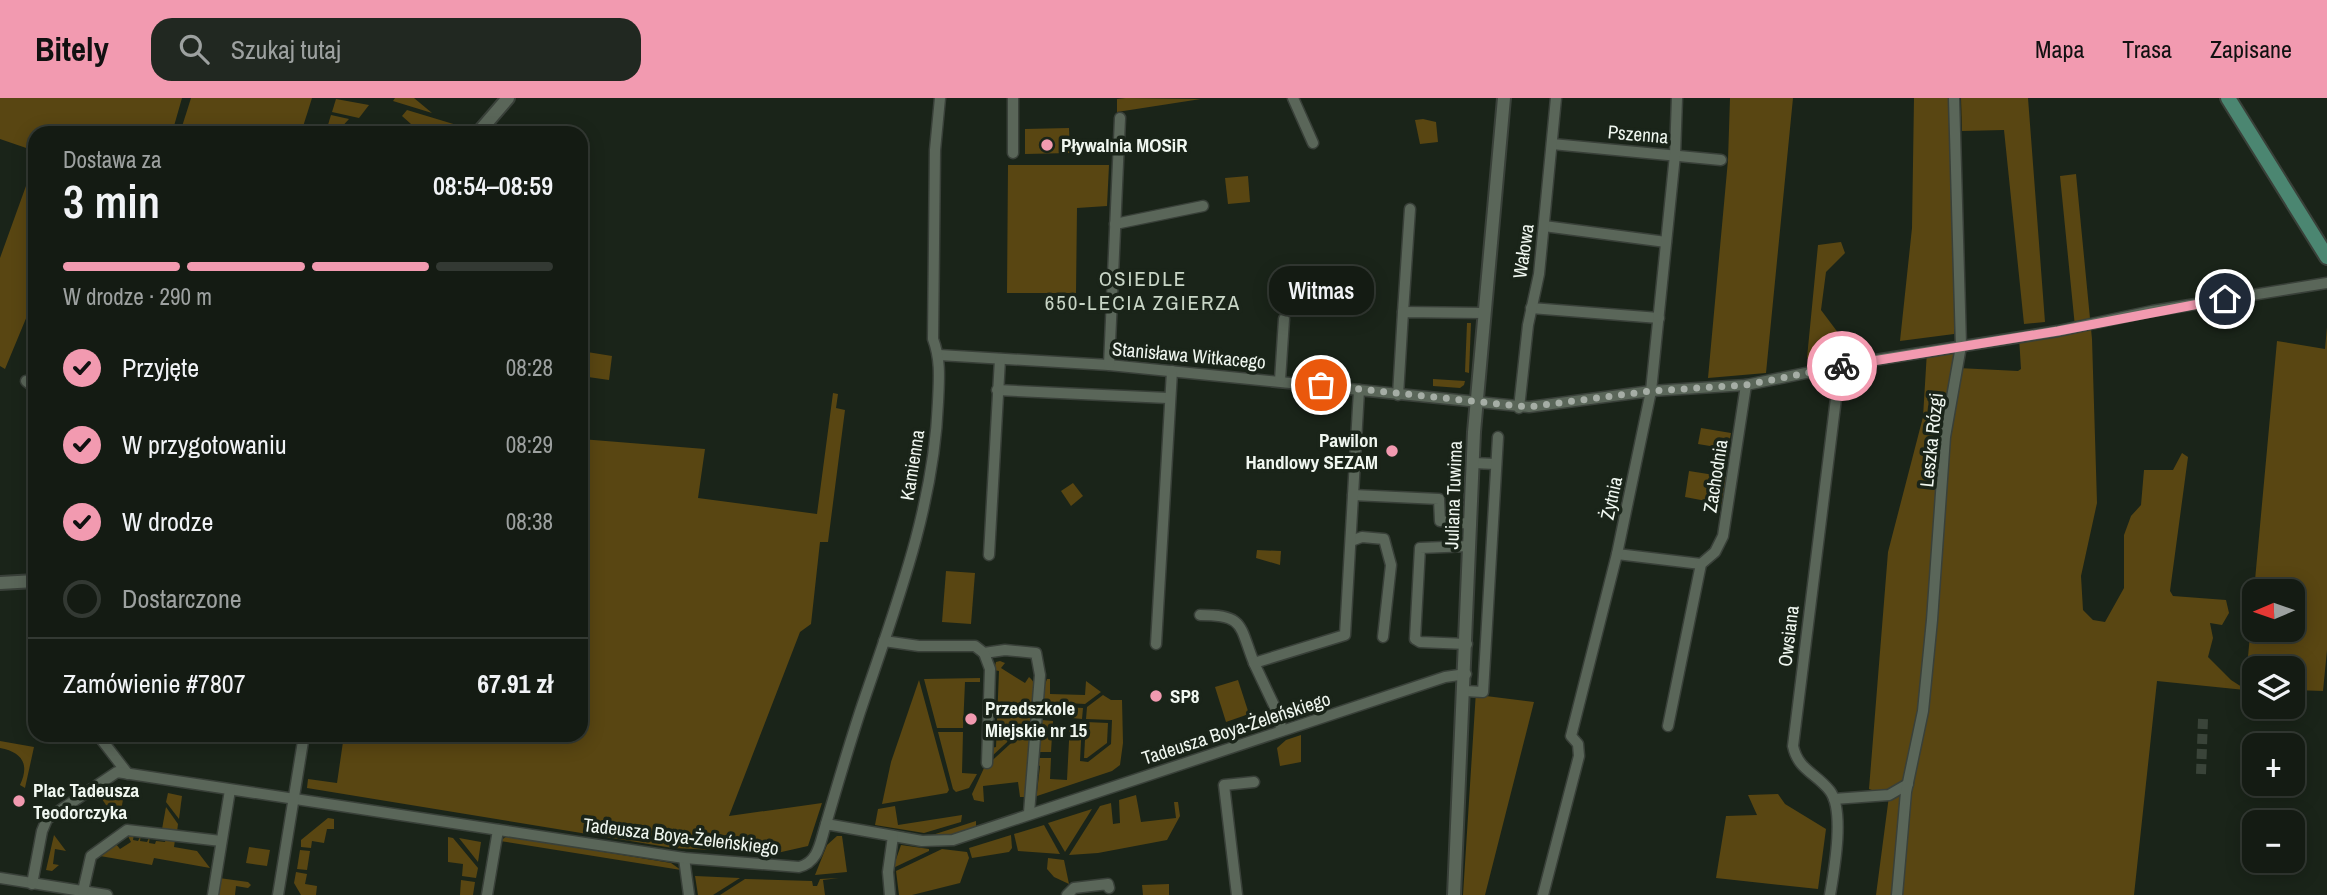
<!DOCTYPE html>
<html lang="pl">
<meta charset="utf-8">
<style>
:root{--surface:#141b13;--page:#212821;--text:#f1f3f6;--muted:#9da1a0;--line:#333933;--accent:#f29ab0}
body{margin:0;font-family:"Archivo Narrow",sans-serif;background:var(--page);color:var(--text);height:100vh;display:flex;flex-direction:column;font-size:26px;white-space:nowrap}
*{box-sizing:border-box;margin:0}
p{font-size:23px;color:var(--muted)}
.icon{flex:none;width:38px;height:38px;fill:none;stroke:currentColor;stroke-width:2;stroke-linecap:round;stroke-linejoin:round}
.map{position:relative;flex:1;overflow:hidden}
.side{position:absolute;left:28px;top:28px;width:560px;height:616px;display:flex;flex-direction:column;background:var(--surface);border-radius:21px;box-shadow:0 4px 18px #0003,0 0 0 2px var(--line)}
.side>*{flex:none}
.needle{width:46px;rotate:268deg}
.tools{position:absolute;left:2242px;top:481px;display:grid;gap:14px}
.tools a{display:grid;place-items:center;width:63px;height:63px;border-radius:14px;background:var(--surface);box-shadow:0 4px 18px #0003,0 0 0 2px var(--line);font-size:35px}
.pin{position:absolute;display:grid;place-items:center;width:60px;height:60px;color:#fff;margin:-30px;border:4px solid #fff;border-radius:50%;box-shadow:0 2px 7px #0007}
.courier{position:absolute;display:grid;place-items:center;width:70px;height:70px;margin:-35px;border:5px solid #f29ab0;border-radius:50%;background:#fff;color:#222;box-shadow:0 2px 9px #0007}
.bubble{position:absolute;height:49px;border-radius:21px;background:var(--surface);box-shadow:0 4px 18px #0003,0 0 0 2px var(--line);font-size:23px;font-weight:600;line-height:49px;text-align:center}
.overview em{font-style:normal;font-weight:600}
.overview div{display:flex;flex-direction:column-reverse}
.overview{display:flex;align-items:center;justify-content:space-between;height:119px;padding:0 35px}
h1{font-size:46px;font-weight:600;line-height:52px}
.bar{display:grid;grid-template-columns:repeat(4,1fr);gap:10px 7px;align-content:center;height:84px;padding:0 35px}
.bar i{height:9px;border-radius:5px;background:var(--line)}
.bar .on{background:var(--accent)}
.bar p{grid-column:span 4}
.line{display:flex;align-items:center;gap:18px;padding:0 35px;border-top:2px solid var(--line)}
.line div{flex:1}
ol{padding:0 35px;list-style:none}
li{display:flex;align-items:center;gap:21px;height:77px}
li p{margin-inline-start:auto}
li .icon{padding:7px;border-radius:50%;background:var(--accent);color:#111;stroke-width:4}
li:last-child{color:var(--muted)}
li i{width:38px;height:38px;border:4px solid var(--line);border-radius:50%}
header{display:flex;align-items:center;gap:42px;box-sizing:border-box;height:98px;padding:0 35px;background:var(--accent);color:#111}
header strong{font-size:33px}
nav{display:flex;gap:38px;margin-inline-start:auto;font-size:24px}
.search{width:490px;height:63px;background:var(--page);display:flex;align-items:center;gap:18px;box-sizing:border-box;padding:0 24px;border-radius:21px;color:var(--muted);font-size:26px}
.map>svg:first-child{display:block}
.green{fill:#594612}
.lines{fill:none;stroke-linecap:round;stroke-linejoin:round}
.minor-tunnel{stroke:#3a4439;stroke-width:10;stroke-dasharray:10 5;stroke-linecap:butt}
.minor-casing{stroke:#394039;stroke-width:13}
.tertiary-casing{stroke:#394039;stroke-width:16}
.secondary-casing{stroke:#394039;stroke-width:18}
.minor{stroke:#5a6659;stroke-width:10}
.tertiary{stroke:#5a6659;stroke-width:12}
.secondary{stroke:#4b8671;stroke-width:14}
.done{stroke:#a5ada5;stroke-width:7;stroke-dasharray:0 12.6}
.route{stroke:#f29ab0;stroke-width:9}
.poi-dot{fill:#f29ab0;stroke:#1a2419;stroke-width:2.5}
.labels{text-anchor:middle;stroke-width:7;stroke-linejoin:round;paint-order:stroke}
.street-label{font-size:19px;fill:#f0f7f0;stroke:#1a2419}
.poi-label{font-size:19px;font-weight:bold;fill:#f0f7f0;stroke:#1a2419;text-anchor:start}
.neighbourhood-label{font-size:21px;letter-spacing:2px;fill:#c8d5c6;stroke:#1a2419}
</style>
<header>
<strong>Bitely</strong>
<div class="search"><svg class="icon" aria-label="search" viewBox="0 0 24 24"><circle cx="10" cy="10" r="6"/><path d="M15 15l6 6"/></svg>Szukaj tutaj</div>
<nav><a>Mapa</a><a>Trasa</a><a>Zapisane</a></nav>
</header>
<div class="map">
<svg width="2327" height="797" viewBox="0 0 2327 797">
<rect width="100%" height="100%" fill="#1a2419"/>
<g class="green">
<path d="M0,0H182L172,35H35V53L0,41Z"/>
<path d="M191,0H312L301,35H180Z"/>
<path d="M395,0H414L432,15L393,3Z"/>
<path d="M1730,0H1793L1766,275L1708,280L1728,62Z"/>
<path d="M1914,0H1948L1955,135L1954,236L1900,243L1912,130Z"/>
<path d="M1961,0H2028L2045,224L2024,226L2004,32L1962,33Z"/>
<path d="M336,1L369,7L359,20L332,14Z"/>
<path d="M1117,1L1126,0L1201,1L1117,14Z"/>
<path d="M407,12L460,28L454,35H404L411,26L402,18Z"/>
<path d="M331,17L349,21L338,33L327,30Z"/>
<path d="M1423,21L1436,24L1438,44L1420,46L1415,22Z"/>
<path d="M1069,30L1070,55L1025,56V31Z"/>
<path d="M35,63V223L27,218L5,271L0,268V160Z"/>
<path d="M1008,67H1109L1107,108L1077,110L1076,195H1007Z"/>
<path d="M2076,76L2092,241L2097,405L2081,478L2083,512L2093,522L2105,524L2124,490V437L2131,418L2141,407L2144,372H2173L2182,355L2188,359L2170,493L2173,498L2226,502L2229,515L2222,527L2210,525L2213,540L2208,559L2231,582L2245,591L2254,494V532H2292V494L2254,493L2277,243L2325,251L2327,229V552L2323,593L2293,592V596L2292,570H2254V599L2245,592L2157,583L2134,797H1876L1889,698L1869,691L1888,454L1923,319L1927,253L1961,248L1958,270L2018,273L2021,271L2019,239L2075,229L2060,78Z"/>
<path d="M1248,78L1250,104L1228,106L1225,80Z"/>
<path d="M1841,144L1845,155L1826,174L1821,212L1839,236L1844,253L1807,260L1818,147Z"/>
<path d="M1467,225H1471L1469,275L1465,274Z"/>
<path d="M581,253L612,258L609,282L581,278Z"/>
<path d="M1433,281L1465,283L1464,287L1460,290L1433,288Z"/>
<path d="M833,295L838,296L836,310L845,312L828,444H820L811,526L800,534L729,718L822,705L808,748L777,755L673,750L307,690L308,681L337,685L344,637H581V341L705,351L698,400L817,416Z"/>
<path d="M1701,330L1731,335L1728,351L1698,346Z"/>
<path d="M1689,373L1727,379L1722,406L1685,399Z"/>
<path d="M1073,385L1083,398L1071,408L1061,393Z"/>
<path d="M1257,452L1281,453L1280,467L1256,460Z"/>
<path d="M946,473L975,475L971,526L942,524Z"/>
<path d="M1000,563L1005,565L1001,570L1025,585L1029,579C1041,589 1035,605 1033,620L991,659V650L996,649L999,573L994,572L996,564Z"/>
<path d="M980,580V584H965L963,630H937L924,581Z"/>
<path d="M1047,581H1050V596L1085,597L1086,583L1101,594L1085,606L1048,604L1040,612L1042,595Z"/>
<path d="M919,582L949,692L947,695L882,706L891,664Z"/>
<path d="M1238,582L1249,616L1226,624L1215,589Z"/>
<path d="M1476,593L1486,598L1534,604L1485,797H1463Z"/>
<path d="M1103,597L1111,602H1122L1123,645L1120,667L1112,673L1031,700V696L1037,694L1040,668L1034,665L1035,660H1051L1050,681L1067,682L1070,624H1082L1080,663L1088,664L1111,646L1112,622L1086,621L1087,609Z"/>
<path d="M1049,608L1083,610L1082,621L1041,617Z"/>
<path d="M1041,622L1053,623L1051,654H1036Z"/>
<path d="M1086,624L1108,625L1107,645L1087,660H1084Z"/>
<path d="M1033,625L1025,699H1020L1018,684L983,688L984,704L974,702L972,696L984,670Z"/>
<path d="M938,634H963L962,675L977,676L969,690L956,694L953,691Z"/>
<path d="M1301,637V664L1280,668L1277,650L1286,642Z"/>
<path d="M0,643L34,649L25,690L20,687C30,666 22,654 0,650Z"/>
<path d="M119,689L125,690L121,713L106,707L102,701Z"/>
<path d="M168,695L182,698L179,721L166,704Z"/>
<path d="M1778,696L1785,706L1826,731L1818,791L1716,780L1726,718L1757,717L1748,697Z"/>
<path d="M1136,697L1141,724L1176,720L1174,704H1178L1180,718L1167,742L1098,755L1069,757L1100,708L1111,705L1113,726L1120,725L1119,702Z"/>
<path d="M895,708L898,727L962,717L961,724L924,735L875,727L878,711Z"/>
<path d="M166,709L178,726L177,734L162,731Z"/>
<path d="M1092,711L1065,754L1048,725Z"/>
<path d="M328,720L334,721V731H327L324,745L312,743L311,750L301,749V742Z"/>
<path d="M976,723V729L947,738L926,739Z"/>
<path d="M1044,727L1060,756L1018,753L1014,736Z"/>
<path d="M134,736L133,742L138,743L141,737L140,743L147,744L150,738L149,745L155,746L156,743L165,744L166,740L175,742L174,749L197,753L210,770L154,760L152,767L100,758L116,746L120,751L131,744L128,738Z"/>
<path d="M54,737L66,753L55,751L53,766L59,767L52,773L46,772Z"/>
<path d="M1011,737L1012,750L1009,754L972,760L969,750Z"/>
<path d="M507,738L671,765L681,772L500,743Z"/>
<path d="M837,738H842L847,774L815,777L827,747Z"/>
<path d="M448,739L453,740L478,770L476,780L462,778L463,766L448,764Z"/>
<path d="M459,740L481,744L478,764Z"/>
<path d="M901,747L929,751V753L893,770Z"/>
<path d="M249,749L270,752L267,768L246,765Z"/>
<path d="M942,751L967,754L969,760L960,785L912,797H899L896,773Z"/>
<path d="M300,752L310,753L307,772L297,771Z"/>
<path d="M1048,760L1064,762L1069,786L1054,779L1047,771Z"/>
<path d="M296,774L307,776L305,786L317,788L316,797H301L294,785Z"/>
<path d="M695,778L740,780L713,797H698Z"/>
<path d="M219,780L248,784L251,787L248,790L236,788L235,797H216Z"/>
<path d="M839,780L823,782L825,797H720L745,781L812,783L813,788H817L820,781Z"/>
<path d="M461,782L475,784L473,797H460Z"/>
<path d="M1169,786V797H1143L1142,787Z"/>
</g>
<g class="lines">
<path class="minor-tunnel" d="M2201,676L2203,621"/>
<g class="minor-casing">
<g id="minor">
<path d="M1013,0V55"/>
<path d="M1293,0L1313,45"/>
<path d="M1552,46L1721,62"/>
<path d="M1115,126L1203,108"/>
<path d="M1544,128L1666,144"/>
<path d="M1531,210L1659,220"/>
<path d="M1403,214L1410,111"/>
<path d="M939,257L1109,267L1529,309L1651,293L1746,287L1850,266L2058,233L2152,213L2327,185"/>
<path d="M1109,267L1120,20"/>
<path d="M1280,282L1284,221"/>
<path d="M26,283L35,290"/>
<path d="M997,292L1168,300"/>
<path d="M1398,297L1403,214L1484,215"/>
<path d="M1519,310L1528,227L1539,176L1556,0"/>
<path d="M1473,365L1496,366"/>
<path d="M1353,397L1439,401L1440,423L1471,426"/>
<path d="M1351,443L1362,439L1384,441L1391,467L1383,539"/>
<path d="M1617,456L1701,466"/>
<path d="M989,457L1000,261"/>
<path d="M1200,517C1245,517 1239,527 1254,565"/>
<path d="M884,543L919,548H975L984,555L1005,552L1036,555L1040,577L1029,715"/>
<path d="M1156,546L1172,273"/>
<path d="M1467,546L1420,544L1415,541L1420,450L1470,448"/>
<path d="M984,555L990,571L987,665"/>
<path d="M1465,593L1483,594L1498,339"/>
<path d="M1668,628L1701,466L1715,454L1723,438L1746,287"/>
<path d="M1281,633L1280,620L1254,565L1345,537L1359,292"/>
<path d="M98,637L128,676"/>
<path d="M1834,701L1889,697L1908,686"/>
<path d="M826,726C837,688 848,651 860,614C894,513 934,411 938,304C939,282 941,262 933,241L935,52L940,0"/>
<path d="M684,760L689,797"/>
<path d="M0,780L107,797"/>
<path d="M32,786L42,733L47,721L117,674L684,760L799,769C819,764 820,744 826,726L922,743L953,742L1445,579L1466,576"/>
<path d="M83,793L91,758L127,732L221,743"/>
<path d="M213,797L230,692"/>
<path d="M278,797L304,637"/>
<path d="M487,797L498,732"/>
<path d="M890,797L888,774L893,738"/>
<path d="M1067,797L1074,790L1108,786L1109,790"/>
<path d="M1237,797L1224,687L1254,684"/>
<path d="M1543,797L1579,658L1578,646L1571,638L1617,456L1651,293L1675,57L1677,0"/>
<path d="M1830,797C1834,773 1845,713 1830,693C1816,675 1798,672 1793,648L1840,268"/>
<path d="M1897,797L1906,694L1923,613L1932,522L1945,339L1961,248L1954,0"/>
</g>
</g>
<g class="tertiary-casing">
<g id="tertiary">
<path d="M478,35L508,0"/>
<path d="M0,485L35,483"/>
<path d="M1454,797L1474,334L1504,0"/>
</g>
</g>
<g class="secondary-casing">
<path id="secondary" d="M2228,0L2327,159"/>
</g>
<use href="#minor" class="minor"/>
<use href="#tertiary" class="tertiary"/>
<use href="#secondary" class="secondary"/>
</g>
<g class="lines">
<path class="done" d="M1321,287L1528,309L1651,293L1746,287L1842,268"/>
<path class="route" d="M1842,268L2058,233L2225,201"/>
</g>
<g class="poi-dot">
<circle cx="1047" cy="47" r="7"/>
<circle cx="1392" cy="353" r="7"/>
<circle cx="1156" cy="598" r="7"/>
<circle cx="971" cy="621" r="7"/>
<circle cx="19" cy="703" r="7"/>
</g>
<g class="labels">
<g class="street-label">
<text transform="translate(1638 36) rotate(5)" y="7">Pszenna</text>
<text transform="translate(1523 153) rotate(-82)" y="7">Wałowa</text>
<text transform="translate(1189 257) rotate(5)" y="7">Stanisława Witkacego</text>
<text transform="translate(1931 342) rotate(-84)" y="7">Leszka Rózgi</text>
<text transform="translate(912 367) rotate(-81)" y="7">Kamienna</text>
<text transform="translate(1715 378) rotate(-81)" y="7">Zachodnia</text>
<text transform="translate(1453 397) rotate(-88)" y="7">Juliana Tuwima</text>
<text transform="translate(1611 400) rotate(-78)" y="7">Żytnia</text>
<text transform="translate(1788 538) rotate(-83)" y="7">Owsiana</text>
<text transform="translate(1236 630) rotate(-18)" y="7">Tadeusza Boya-Żeleńskiego</text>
<text transform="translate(681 738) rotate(7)" y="7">Tadeusza Boya-Żeleńskiego</text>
</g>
<g class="poi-label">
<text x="1061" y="54">Pływalnia MOSiR</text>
<text x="1378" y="349" text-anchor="end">Pawilon<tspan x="1378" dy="22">Handlowy SEZAM</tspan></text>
<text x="1170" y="605">SP8</text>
<text x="985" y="617">Przedszkole<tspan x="985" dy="22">Miejskie nr 15</tspan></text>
<text x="33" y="699">Plac Tadeusza<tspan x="33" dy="22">Teodorczyka</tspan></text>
</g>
<g class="neighbourhood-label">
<text x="1143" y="188">OSIEDLE<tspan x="1143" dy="24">650-LECIA ZGIERZA</tspan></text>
</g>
</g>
</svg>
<div class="tools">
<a><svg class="needle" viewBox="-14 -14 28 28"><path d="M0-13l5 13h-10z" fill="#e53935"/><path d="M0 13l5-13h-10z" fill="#9da1a0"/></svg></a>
<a><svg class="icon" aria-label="layers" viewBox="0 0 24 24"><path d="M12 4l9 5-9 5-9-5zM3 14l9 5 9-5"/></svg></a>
<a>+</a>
<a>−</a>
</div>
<div class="pin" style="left:1321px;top:287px;background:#ea580c"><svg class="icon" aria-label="bag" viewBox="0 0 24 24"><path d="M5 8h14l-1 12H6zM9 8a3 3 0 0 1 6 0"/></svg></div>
<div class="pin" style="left:2225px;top:201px;background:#1f2937"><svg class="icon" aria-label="home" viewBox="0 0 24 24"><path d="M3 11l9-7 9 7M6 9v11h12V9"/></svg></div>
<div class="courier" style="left:1842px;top:268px"><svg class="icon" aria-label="bike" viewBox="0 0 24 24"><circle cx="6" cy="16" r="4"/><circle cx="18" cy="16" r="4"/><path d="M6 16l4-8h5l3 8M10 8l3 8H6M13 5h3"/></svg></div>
<div class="bubble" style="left:1269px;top:168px;width:105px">Witmas</div>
<section class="side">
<div class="overview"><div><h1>3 min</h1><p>Dostawa za</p></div><em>08:54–08:59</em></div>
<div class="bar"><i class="on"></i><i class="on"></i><i class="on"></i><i></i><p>W drodze · 290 m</p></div>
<ol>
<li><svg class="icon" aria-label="check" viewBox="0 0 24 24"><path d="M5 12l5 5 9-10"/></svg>Przyjęte<p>08:28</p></li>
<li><svg class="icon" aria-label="check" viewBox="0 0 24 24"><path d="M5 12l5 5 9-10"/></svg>W przygotowaniu<p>08:29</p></li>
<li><svg class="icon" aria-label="check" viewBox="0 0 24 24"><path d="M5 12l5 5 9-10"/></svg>W drodze<p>08:38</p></li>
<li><i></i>Dostarczone</li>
</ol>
<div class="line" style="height:91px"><div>Zamówienie #7807</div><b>67.91 zł</b></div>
</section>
</div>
